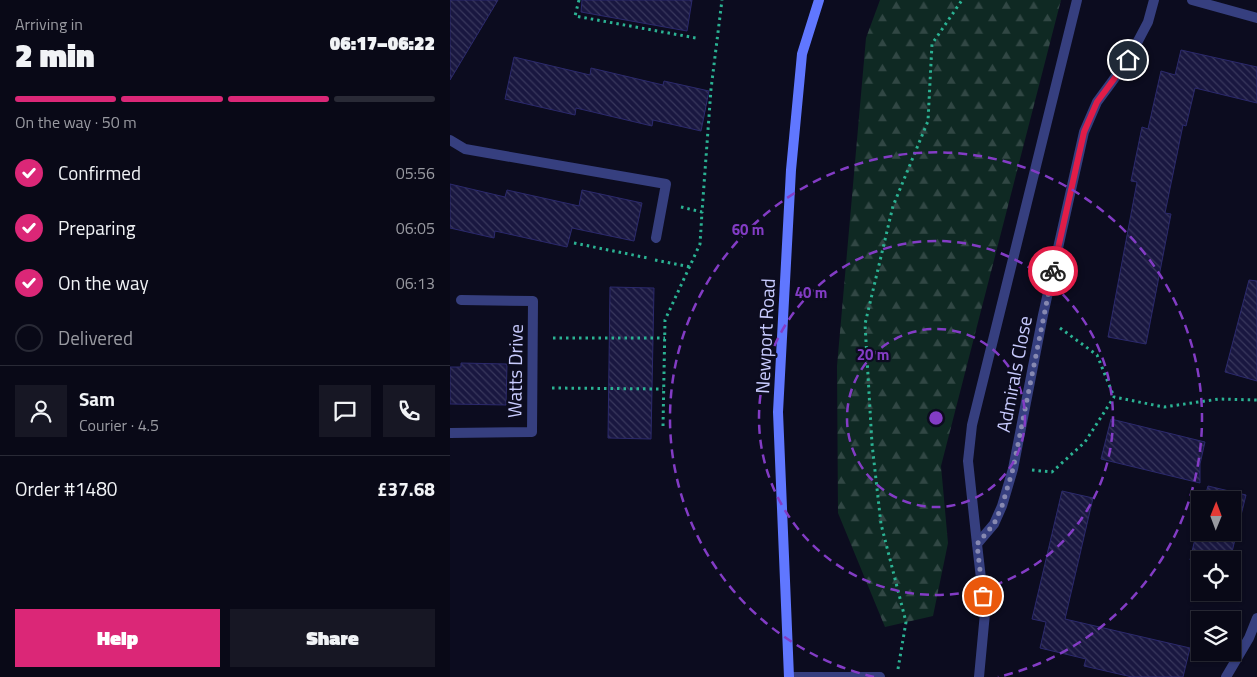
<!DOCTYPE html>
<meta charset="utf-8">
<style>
:root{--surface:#090917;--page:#171724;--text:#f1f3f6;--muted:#999aa1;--line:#292a36;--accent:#db2777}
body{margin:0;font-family:"Titillium Web",sans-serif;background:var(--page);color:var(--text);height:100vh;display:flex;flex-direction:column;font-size:19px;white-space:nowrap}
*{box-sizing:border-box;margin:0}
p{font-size:16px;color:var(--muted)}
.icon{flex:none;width:28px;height:28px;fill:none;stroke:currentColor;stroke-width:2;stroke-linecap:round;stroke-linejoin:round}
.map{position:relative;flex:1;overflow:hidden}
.panel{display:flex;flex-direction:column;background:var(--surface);width:450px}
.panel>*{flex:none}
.needle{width:32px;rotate:1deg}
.fabs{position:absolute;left:741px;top:491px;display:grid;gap:10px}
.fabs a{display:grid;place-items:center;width:50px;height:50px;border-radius:0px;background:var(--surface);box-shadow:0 1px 4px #0004,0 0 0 1px var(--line);font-size:25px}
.pin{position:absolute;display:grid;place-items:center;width:42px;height:42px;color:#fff;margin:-21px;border:2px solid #fff;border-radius:50%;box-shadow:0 1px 5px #0007}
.courier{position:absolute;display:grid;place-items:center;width:50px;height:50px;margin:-25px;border:4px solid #e11d48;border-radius:50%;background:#fff;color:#222;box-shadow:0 1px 6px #0007}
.head em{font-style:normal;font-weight:800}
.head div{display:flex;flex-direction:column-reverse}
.head{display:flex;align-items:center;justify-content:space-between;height:85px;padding:0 15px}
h1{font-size:32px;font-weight:800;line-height:38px}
.bar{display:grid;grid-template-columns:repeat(4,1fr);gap:8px 5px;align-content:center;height:60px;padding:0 15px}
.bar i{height:6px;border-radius:4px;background:var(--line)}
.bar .selected{background:var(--accent)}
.bar p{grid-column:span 4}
.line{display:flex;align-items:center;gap:12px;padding:0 15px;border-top:1px solid var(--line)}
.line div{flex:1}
.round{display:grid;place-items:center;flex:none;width:52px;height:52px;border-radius:0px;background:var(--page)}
ol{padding:0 15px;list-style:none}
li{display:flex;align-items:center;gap:15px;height:55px}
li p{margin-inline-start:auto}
li .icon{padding:5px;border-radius:50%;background:var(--accent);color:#fff;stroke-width:4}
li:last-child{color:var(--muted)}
li i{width:28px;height:28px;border:2px solid var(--line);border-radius:50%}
.cta{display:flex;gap:10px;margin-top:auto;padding:10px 15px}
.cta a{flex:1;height:58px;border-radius:0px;background:var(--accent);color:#fff;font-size:20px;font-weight:800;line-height:58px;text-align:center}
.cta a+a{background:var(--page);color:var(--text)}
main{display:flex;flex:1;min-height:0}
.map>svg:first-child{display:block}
.forest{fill:url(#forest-firs)}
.building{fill:url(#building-back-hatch);stroke:#2b296c}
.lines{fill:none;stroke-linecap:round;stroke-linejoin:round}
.path{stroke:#2bb293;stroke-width:3;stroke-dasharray:2.5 4;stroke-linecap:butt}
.lane{stroke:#363f7f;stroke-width:10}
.street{stroke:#363f7f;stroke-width:10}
.secondary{stroke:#6077ff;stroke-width:10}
.done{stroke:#8789b1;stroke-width:5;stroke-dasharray:0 9}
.route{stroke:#e11d48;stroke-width:6}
.ring{fill:none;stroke:#833cc5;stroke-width:2.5;stroke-dasharray:9 6}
.labels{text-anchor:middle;stroke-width:4.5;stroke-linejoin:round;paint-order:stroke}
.street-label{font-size:19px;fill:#c9ccff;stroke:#0c0c1f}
.centre{fill:#833cc5;stroke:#0c0c1f;stroke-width:2.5}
.ring-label{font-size:15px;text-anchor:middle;font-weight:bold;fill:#833cc5;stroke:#0c0c1f;stroke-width:4.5;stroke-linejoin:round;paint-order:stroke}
</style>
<main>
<section class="panel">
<div class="head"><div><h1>2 min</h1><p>Arriving in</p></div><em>06:17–06:22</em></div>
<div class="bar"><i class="selected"></i><i class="selected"></i><i class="selected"></i><i></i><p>On the way · 50 m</p></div>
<ol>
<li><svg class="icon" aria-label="check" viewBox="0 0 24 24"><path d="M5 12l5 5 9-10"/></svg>Confirmed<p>05:56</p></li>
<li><svg class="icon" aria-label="check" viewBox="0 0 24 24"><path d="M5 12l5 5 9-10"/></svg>Preparing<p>06:05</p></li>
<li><svg class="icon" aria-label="check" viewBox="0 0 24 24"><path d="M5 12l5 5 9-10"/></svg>On the way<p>06:13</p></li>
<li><i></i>Delivered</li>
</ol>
<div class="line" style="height:90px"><a class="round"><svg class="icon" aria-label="person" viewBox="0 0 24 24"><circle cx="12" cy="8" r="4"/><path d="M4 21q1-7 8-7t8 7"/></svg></a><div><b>Sam</b><p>Courier · 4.5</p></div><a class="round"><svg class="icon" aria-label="chat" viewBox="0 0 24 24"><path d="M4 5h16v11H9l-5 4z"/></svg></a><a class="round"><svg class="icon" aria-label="phone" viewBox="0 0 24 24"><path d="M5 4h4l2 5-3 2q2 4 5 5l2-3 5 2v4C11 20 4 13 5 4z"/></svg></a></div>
<div class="line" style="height:65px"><div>Order #1480</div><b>£37.68</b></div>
<div class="cta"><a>Help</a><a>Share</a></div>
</section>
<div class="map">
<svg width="807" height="677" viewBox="0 0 807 677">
<defs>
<pattern id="forest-firs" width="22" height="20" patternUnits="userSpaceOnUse" patternTransform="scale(1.25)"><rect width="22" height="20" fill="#0f2923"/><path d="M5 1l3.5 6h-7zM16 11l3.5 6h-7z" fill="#314744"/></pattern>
<pattern id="building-back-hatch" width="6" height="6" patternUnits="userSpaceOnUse" patternTransform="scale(1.25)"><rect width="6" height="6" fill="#191740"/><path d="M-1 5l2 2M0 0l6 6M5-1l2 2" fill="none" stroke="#39385d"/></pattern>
</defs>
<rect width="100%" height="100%" fill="#0c0c1f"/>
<path class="forest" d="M430,0H611L491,466L498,543L483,616L435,627L388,513L387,366L416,38Z"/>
<g class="building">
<path d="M0,0H48L0,80Z"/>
<path d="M132,0H242L237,31L131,12Z"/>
<path d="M731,50L807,67V103L745,88L736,126L733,125L715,213L721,214L696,344L658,337L687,182L681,181L692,127L698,129L711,71L725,75Z"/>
<path d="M64,57L140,75L141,68L213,85L214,81L259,91L251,131L203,120L202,126L126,108L125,115L55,99Z"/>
<path d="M0,184L55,197L57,190L129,206L132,190L192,203L184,241L122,228L117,247L45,231L44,238L0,228Z"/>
<path d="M799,280L807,281V381L775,372Z"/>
<path d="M160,287L204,288L201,439L158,438Z"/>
<path d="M11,363L57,364L56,405L0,404V367H11Z"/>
<path d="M661,419L755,442L750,464V483L651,459Z"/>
<path d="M758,486L796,495L780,560H740L750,518V532H782V500H754Z"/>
<path d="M612,491L643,498L615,619L740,648L733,677H682L634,666L636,659L590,648L596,622L582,619Z"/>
</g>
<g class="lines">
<g class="path">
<path d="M129,0L125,16L246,38"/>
<path d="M231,207L252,212L261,89L272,0"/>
<path d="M124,243L198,258"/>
<path d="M205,260L241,267"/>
<path d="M610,328L647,355L664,397"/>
<path d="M103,338H215"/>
<path d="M102,388L213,389"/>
<path d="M213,426L215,320L250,244L252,212"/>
<path d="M582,470L602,472L635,442L664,397L714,407L769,399L807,400"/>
<path d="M448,669L456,622L431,524L422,444L415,324L443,206L478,121L482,44L512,0"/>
</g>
<path class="lane" d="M0,433L82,432L83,301L11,300"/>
<g class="street">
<path d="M742,0L807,18"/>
<path d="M0,140L15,149L216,184L206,238"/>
<path d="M527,544L518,461L522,425L627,0"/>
<path d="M339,677H430"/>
<path d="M529,677L535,613L527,544L544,524L552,506L563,469L593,315L634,132L647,102L678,60L698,22L704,0"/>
<path d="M776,677L799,638L807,618"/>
</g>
<path class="secondary" d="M339,677L328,412L341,170L352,54L369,0"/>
</g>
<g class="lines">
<path class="done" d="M533,596L527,544L544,524L552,506L563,469L603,271"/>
<path class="route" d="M603,271L634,132L647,102L678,60"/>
</g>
<g class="ring">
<circle cx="486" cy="418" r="89"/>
<circle cx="486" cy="418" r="177"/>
<path d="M424 677A266 266 0 1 1 548 677"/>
</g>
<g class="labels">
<g class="street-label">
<text transform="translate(315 336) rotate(-87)" y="7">Newport Road</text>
<text transform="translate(65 371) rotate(-89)" y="7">Watts Drive</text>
<text transform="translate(564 374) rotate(-79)" y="7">Admirals Close</text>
</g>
</g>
<circle cx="486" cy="418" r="8" class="centre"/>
<g class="ring-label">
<text x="298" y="235">60 m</text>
<text x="361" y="298">40 m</text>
<text x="423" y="360">20 m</text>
</g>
</svg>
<div class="fabs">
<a><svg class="needle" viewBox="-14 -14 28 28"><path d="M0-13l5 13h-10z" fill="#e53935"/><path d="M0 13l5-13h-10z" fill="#999aa1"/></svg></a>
<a><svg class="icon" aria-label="locate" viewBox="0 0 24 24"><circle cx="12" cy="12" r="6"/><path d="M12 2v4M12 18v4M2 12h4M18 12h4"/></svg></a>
<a><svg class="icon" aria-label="layers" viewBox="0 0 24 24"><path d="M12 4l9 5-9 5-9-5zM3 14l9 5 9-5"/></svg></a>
</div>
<div class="pin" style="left:533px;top:596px;background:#ea580c"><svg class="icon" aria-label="bag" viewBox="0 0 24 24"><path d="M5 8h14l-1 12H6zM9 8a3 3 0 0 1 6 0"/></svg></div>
<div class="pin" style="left:678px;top:60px;background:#1f2937"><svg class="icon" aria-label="home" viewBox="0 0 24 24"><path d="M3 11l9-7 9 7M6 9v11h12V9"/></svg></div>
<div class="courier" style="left:603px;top:271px"><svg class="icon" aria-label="bike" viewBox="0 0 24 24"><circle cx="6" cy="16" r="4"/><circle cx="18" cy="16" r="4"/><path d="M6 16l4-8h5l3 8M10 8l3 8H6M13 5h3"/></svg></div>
</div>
</main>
